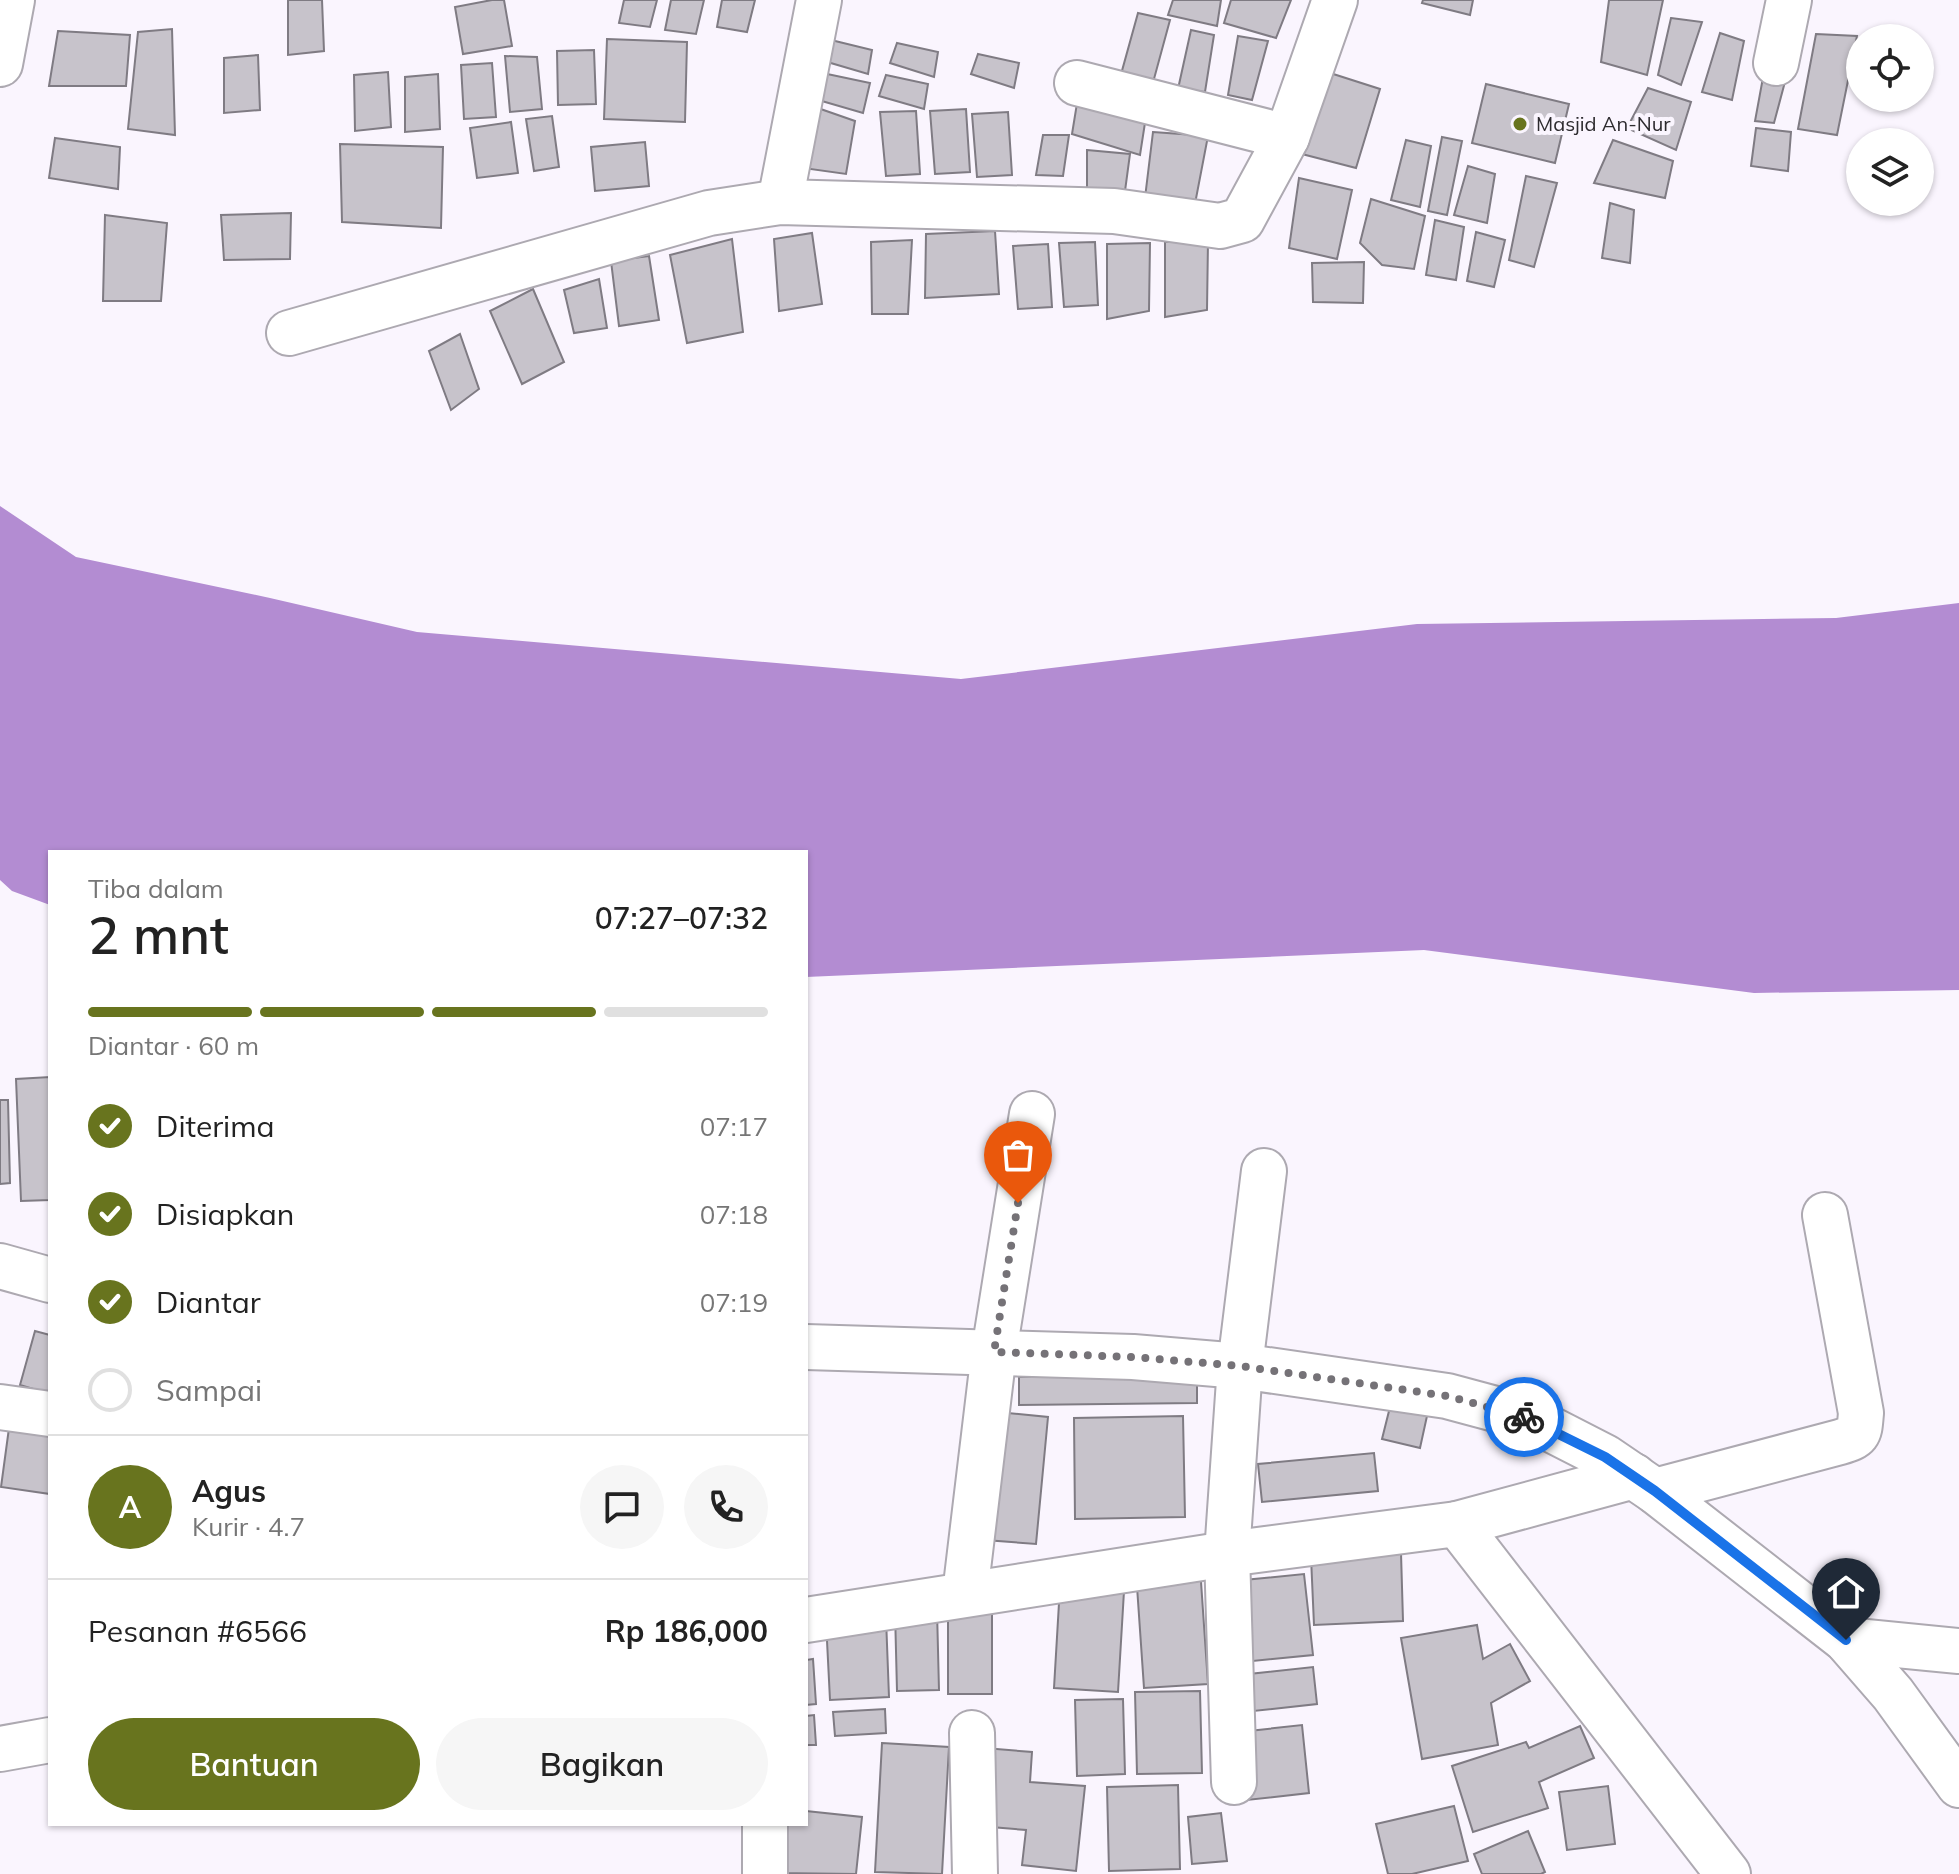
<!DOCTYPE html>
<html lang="id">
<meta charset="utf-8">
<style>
:root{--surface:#fff;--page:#f6f6f6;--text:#222;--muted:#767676;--line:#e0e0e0;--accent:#68741e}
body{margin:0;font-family:Mulish,sans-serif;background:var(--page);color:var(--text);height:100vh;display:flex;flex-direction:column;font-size:30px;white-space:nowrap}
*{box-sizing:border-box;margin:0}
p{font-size:26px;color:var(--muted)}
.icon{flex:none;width:44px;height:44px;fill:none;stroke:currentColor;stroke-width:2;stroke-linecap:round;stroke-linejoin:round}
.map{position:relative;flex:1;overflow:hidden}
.sheet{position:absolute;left:48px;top:850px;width:760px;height:976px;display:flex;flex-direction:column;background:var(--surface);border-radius:0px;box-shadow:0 2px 6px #0004}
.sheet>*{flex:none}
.buttons{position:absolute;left:1846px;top:24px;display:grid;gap:16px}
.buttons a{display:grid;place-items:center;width:88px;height:88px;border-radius:50%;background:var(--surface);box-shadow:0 2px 6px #0004;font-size:40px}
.pin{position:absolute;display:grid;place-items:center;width:68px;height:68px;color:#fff;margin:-82px -34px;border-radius:50% 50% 50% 0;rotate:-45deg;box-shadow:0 0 8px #0007}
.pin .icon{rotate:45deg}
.courier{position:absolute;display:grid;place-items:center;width:80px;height:80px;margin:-40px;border:6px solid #1a73e8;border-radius:50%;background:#fff;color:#222;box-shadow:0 2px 10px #0007}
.overview em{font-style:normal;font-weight:600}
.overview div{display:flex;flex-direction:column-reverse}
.overview{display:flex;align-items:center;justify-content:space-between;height:136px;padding:0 40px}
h1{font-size:52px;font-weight:600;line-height:60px}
.bar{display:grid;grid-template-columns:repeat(4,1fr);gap:12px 8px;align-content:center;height:96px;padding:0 40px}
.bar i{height:10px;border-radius:6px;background:var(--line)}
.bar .selected{background:var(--accent)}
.bar p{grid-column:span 4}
.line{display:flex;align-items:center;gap:20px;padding:0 40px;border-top:2px solid var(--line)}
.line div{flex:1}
.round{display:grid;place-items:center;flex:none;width:84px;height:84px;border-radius:42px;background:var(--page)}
ol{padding:0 40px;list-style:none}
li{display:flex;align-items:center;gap:24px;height:88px}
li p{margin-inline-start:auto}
li .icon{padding:8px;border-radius:50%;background:var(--accent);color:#fff;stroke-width:4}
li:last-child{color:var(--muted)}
li i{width:44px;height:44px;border:4px solid var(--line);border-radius:50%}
.action{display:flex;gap:16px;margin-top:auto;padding:16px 40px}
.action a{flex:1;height:92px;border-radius:48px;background:var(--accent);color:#fff;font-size:32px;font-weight:600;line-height:92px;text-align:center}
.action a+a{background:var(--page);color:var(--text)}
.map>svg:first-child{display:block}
.water{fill:#b38cd2}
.building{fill:#c7c3cb;stroke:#7f7b83;stroke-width:2}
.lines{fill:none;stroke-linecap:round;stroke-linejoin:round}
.street-casing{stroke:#ada9b1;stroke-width:48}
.street{stroke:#fff;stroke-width:44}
.done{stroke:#757277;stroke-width:8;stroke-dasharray:0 14.4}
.route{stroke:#1a73e8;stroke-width:10}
.poi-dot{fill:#68741e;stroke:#faf5fe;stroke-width:3}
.labels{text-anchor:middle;stroke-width:8;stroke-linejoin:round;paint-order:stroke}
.poi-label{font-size:20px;fill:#2d2b2f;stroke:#faf5fe;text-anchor:start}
</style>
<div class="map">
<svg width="1959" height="1874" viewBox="0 0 1959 1874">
<rect width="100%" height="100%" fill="#faf5fe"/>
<path class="water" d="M0,506L76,557L270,598L417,632L961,679L1417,624L1836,618L1959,603V990L1754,993L1424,950L806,977V852H50V905L12,891L0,880Z"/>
<g class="building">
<path d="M288,0H322L324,51L288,55Z"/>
<path d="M492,0H504L512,46L463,54L455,7Z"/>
<path d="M624,0H657L650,27L619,23Z"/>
<path d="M671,0H704L696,34L665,30Z"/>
<path d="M722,0H755L747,32L717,27Z"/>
<path d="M1173,0H1221L1217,26L1168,15Z"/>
<path d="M1231,0H1291L1276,38L1224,23Z"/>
<path d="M1423,0H1473L1470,15L1422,3Z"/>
<path d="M1609,0H1663L1647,75L1601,62Z"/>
<path d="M1138,13L1170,20L1151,90L1120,78Z"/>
<path d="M1671,18L1702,22L1681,85L1658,75Z"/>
<path d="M172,29L175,135L128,129L138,32Z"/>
<path d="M1191,30L1214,35L1205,92L1178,89Z"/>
<path d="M58,31L130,35L126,86H49Z"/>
<path d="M1720,33L1744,41L1732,100L1702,92Z"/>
<path d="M1816,34L1857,36L1837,135L1798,129Z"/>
<path d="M1238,36L1268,41L1252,100L1228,95Z"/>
<path d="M607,39L687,42L685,122L604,119Z"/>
<path d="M831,40L872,50L868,74L824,61Z"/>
<path d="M897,43L938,52L934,77L890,63Z"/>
<path d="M594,50L596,104L558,105L557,51Z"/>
<path d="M978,54L1019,63L1014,88L971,74Z"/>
<path d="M258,55L260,110L224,113V58Z"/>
<path d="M505,56L537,57L542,109L510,112Z"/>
<path d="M492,63L496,117L464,119L461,65Z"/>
<path d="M813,71L870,83L863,113L808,97Z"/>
<path d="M388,72L391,127L355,131L354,75Z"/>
<path d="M1327,72L1380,89L1356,168L1298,153Z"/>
<path d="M1764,72L1786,78L1774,123L1755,121Z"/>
<path d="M438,74L440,129L405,132V77Z"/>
<path d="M886,75L928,84L924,109L879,96Z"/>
<path d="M1486,84L1569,104L1555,163L1472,143Z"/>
<path d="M1648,88L1691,102L1676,150L1627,128Z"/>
<path d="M1079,91L1147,110L1140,155L1072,134Z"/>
<path d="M812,106L855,121L846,174L803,168Z"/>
<path d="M966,109L970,172L935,174L930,111Z"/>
<path d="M916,111L920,174L886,176L880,112Z"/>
<path d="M1008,112L1012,175L977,177L972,114Z"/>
<path d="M552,116L559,167L534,171L526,119Z"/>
<path d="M511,122L518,173L477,178L470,128Z"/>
<path d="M1756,128L1791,132L1788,171L1751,166Z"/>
<path d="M1153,132L1208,136L1194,209L1144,206Z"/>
<path d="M1043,135H1069L1063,176L1036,175Z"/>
<path d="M1442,137L1462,141L1447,215L1428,211Z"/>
<path d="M55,138L120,147L118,189L49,178Z"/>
<path d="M1406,140L1431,146L1420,207L1391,200Z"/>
<path d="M1613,140L1673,161L1665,198L1594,183Z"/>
<path d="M645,142L649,186L595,191L591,147Z"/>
<path d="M340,144L443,147L441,228L342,222Z"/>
<path d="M1087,150L1130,154L1125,191L1087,193Z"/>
<path d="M1468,166L1495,174L1487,223L1454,215Z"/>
<path d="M1526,176L1557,183L1534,267L1509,260Z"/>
<path d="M1299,178L1352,190L1337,259L1289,248Z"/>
<path d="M1371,199L1425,216L1414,269L1382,265L1360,243Z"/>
<path d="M1610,203L1634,210L1630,263L1602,258Z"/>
<path d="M291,213L290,259L224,260L221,215Z"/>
<path d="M105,215L167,223L161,301H103Z"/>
<path d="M1435,220L1464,227L1456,280L1426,275Z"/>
<path d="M995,231L999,294L925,298L926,234Z"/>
<path d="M1476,232L1505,240L1494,287L1467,281Z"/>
<path d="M812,233L822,304L779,311L774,239Z"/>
<path d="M732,239L743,332L687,343L670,255Z"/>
<path d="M912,240L908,314H872L871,242Z"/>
<path d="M1208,241L1207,310L1165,317V242Z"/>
<path d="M1095,242L1098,305L1064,307L1059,243Z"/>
<path d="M1150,243L1149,311L1107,319V244Z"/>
<path d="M1048,244L1052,307L1018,309L1013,246Z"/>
<path d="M649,256L659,320L619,326L611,261Z"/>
<path d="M1364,262L1363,303L1313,302L1312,263Z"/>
<path d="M599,279L607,328L574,333L564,290Z"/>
<path d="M533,289L564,362L522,384L490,311Z"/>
<path d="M460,334L479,389L451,410L429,351Z"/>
<path d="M50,1077V1200L21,1201L16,1079Z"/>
<path d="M0,1100H8L10,1183L0,1184Z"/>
<path d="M35,1331L50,1335V1394L20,1385Z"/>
<path d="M1197,1374V1403L1019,1405V1377Z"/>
<path d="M1390,1407L1427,1416L1420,1448L1382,1439Z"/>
<path d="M997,1412L1048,1417L1036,1544L985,1540Z"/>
<path d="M1183,1416L1185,1517L1075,1519L1074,1418Z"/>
<path d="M9,1428L50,1434V1494L1,1487Z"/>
<path d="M1374,1453L1378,1491L1262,1502L1258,1464Z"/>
<path d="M1401,1553L1403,1621L1314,1625L1311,1557Z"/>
<path d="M1200,1567L1208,1684L1144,1688L1136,1572Z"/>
<path d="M1304,1574L1313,1655L1243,1662L1234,1581Z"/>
<path d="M1060,1586L1124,1591L1118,1692L1054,1688Z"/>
<rect x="948" y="1607" width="44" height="87"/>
<path d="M937,1610L939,1690L897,1691L895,1611Z"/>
<path d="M886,1618L889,1697L830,1700L826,1621Z"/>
<path d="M1477,1625L1483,1659L1510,1644L1530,1681L1491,1703L1498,1745L1422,1759L1401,1638Z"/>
<path d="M813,1659L816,1704L806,1705V1660Z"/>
<path d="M1313,1667L1317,1704L1244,1712L1240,1675Z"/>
<path d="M1200,1691L1202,1773L1137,1774L1135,1692Z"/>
<path d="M1123,1699L1125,1774L1077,1776L1075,1700Z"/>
<path d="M885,1709L886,1733L835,1736L833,1712Z"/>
<path d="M814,1715L816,1745H806V1716Z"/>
<path d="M1302,1725L1309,1793L1247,1800L1240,1732Z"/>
<path d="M1580,1726L1594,1758L1539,1782L1548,1808L1473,1832L1452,1766L1526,1742L1529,1748Z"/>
<path d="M882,1743L949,1747L942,1874L875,1872Z"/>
<path d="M984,1748L1032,1752L1030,1782L1085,1786L1076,1871L1022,1865L1026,1830L979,1826Z"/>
<path d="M1178,1785L1180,1869L1109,1871L1107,1787Z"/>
<path d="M1608,1786L1615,1844L1567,1850L1559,1792Z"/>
<path d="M1454,1806L1468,1861L1412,1874H1388L1376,1824Z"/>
<path d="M806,1811L862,1817L856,1874L778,1873L783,1824H806Z"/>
<path d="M1221,1813L1227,1861L1192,1864L1188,1817Z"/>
<path d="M1528,1831L1545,1872L1541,1874H1482L1474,1854Z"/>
</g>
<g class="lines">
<g class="street-casing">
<g id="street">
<path d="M1776,63L1789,0"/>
<path d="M0,64L12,0"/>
<path d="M1077,83L1287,137L1335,0"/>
<path d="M780,202L819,0"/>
<path d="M289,333L709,213L780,202L1114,211L1220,226L1242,220L1287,137"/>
<path d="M0,1266L50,1280"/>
<path d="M806,1347L1133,1357L1240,1366L1447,1396L1529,1418L1605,1457L1655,1491L1846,1640L1893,1694L1959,1785"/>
<path d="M0,1407L50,1414"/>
<path d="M1655,1491L1840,1442C1861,1436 1859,1433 1861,1413L1825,1215"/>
<path d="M1457,1524L1634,1476"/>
<path d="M965,1594L994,1352L1032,1114"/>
<path d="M806,1620L1227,1554L1457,1524L1728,1874"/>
<path d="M1846,1640L1959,1651"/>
<path d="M972,1733L975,1874"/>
<path d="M0,1749L50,1740"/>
<path d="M1234,1782L1227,1554L1240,1366L1264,1171"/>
<path d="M765,1874V1824"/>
</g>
</g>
<use href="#street" class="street"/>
</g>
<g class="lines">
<path class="done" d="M1018,1203L994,1352L1133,1357L1240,1366L1447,1396L1524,1417"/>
<path class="route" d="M1524,1417L1605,1457L1655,1491L1846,1640"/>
</g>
<circle class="poi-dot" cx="1520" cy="124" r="8"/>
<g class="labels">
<g class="poi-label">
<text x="1536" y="131">Masjid An-Nur</text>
</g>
</g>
</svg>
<div class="buttons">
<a><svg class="icon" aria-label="locate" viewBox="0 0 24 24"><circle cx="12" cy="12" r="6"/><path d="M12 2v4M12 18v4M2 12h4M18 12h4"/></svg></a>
<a><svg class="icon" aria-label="layers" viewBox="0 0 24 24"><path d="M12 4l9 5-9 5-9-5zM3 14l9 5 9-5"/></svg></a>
</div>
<div class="pin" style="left:1018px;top:1203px;background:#ea580c"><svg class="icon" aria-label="bag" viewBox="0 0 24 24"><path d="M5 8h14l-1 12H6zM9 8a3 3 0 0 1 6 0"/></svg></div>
<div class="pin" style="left:1846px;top:1640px;background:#1f2937"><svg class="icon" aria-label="home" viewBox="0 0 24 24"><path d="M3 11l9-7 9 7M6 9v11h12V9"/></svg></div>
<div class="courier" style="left:1524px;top:1417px"><svg class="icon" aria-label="bike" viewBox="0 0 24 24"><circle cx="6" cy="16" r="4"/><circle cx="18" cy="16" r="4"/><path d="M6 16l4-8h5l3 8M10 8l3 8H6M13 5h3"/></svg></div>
<section class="sheet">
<div class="overview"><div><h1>2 mnt</h1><p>Tiba dalam</p></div><em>07:27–07:32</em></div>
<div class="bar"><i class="selected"></i><i class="selected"></i><i class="selected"></i><i></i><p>Diantar · 60 m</p></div>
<ol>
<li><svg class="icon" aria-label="check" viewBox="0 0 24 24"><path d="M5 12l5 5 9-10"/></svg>Diterima<p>07:17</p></li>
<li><svg class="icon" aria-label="check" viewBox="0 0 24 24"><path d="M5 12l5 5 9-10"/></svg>Disiapkan<p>07:18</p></li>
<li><svg class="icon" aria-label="check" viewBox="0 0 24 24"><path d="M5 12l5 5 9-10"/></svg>Diantar<p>07:19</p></li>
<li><i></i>Sampai</li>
</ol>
<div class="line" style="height:144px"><b class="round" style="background:var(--accent);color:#fff">A</b><div><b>Agus</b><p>Kurir · 4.7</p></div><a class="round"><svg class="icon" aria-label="chat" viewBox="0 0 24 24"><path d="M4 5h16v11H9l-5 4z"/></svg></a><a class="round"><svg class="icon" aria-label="phone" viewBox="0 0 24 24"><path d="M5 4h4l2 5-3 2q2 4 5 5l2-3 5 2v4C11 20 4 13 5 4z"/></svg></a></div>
<div class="line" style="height:104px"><div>Pesanan #6566</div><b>Rp 186,000</b></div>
<div class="action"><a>Bantuan</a><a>Bagikan</a></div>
</section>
</div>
